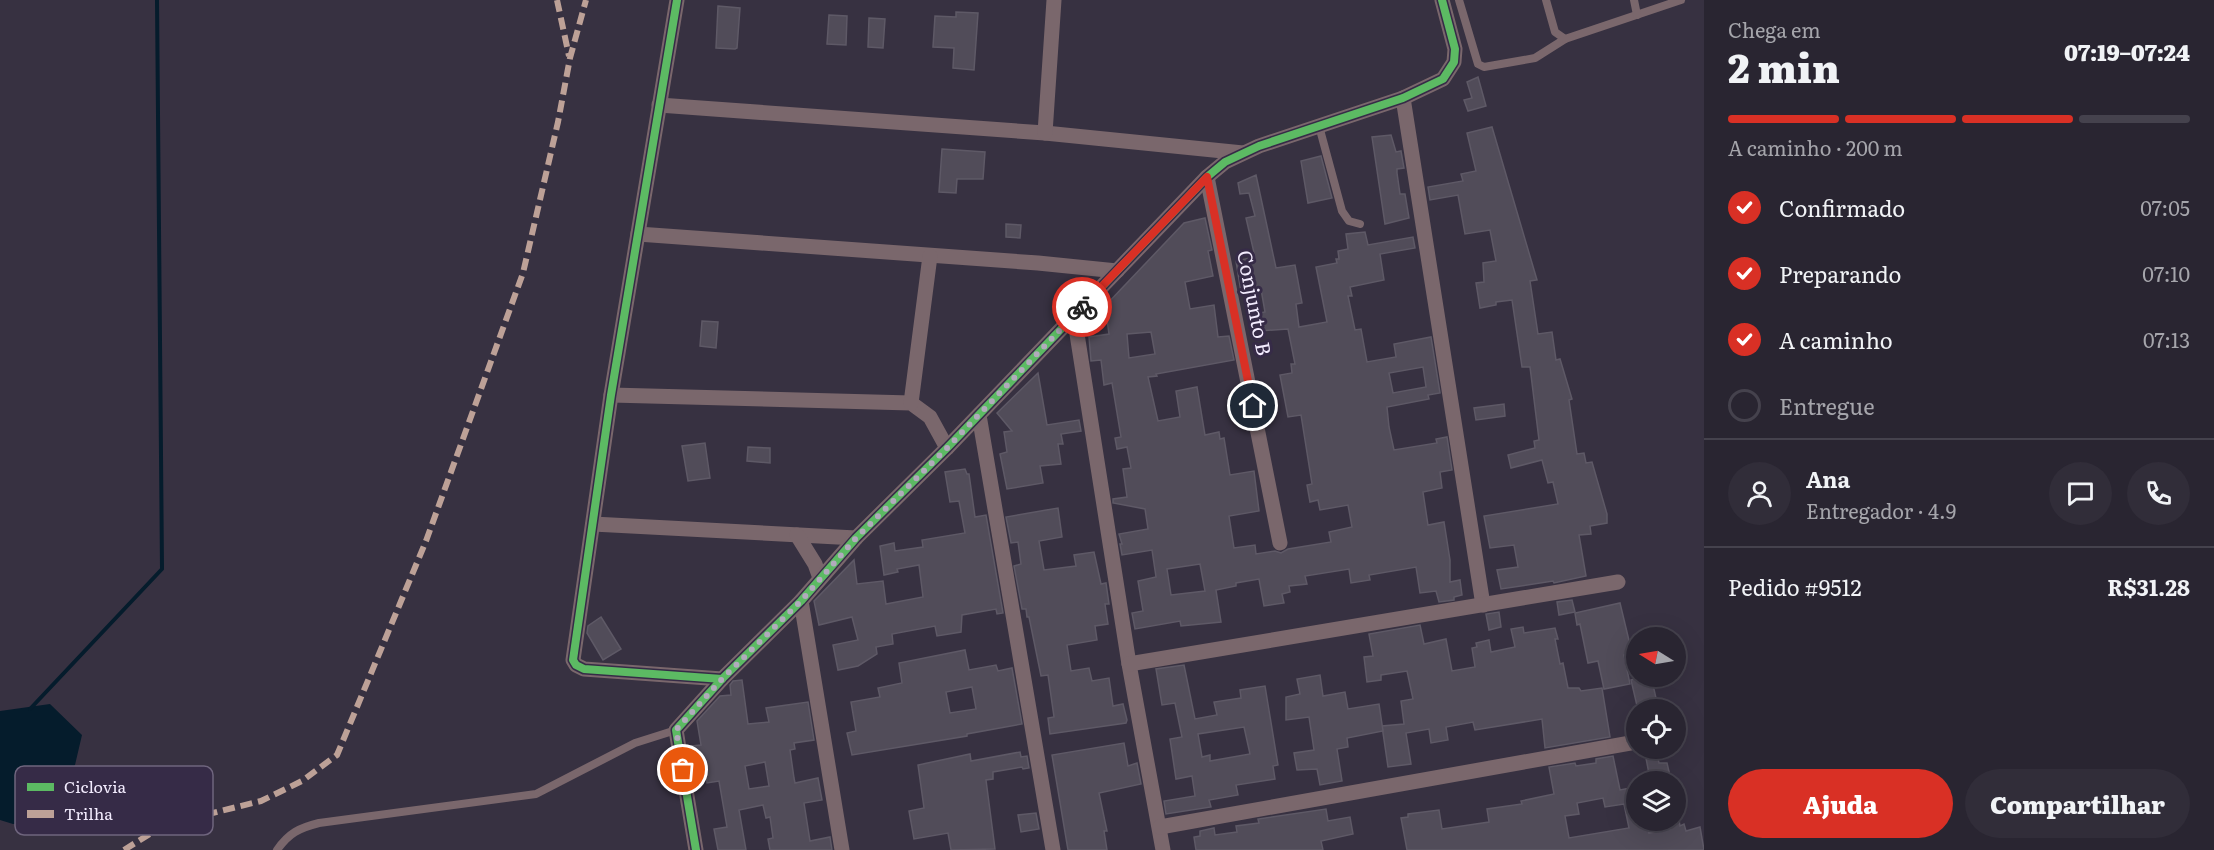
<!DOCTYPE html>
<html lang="pt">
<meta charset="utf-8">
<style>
:root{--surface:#292531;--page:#312d39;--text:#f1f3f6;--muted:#a5a5ab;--line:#45424d;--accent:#d93025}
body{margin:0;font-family:Literata,serif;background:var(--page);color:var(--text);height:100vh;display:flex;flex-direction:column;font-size:22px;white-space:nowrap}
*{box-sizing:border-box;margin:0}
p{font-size:20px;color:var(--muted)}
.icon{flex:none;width:33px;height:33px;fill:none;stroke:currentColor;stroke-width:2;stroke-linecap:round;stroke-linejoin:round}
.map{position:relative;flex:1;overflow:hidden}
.details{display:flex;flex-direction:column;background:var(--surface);width:510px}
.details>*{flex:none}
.needle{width:39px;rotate:281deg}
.tools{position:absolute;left:1626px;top:627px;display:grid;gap:12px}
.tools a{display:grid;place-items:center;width:60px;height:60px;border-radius:50%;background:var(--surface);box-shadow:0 6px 24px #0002,0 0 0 2px var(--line);font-size:30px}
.pin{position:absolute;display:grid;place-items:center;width:51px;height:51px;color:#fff;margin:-26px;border:3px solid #fff;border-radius:50%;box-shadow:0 2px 6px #0007}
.courier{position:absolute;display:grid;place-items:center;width:60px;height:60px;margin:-30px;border:4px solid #d93025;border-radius:50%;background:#fff;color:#222;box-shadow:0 2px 8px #0007}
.summary em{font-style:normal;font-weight:800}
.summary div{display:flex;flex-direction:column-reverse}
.summary{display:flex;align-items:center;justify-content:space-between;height:102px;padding:0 24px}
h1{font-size:39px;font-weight:800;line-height:45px}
.bar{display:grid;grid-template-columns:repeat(4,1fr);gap:9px 6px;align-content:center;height:72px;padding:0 24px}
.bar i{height:8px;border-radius:4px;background:var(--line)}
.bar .on{background:var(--accent)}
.bar p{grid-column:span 4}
.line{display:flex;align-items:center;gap:15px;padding:0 24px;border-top:2px solid var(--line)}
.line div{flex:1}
.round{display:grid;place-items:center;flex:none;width:63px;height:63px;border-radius:32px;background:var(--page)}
ol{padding:0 24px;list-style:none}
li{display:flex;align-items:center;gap:18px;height:66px}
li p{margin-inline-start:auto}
li .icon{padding:6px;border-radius:50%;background:var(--accent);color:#fff;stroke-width:4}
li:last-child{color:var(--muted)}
li i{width:33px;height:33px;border:3px solid var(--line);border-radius:50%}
.action{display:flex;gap:12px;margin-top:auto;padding:12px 24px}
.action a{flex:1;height:69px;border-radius:36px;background:var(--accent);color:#fff;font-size:24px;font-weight:800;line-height:69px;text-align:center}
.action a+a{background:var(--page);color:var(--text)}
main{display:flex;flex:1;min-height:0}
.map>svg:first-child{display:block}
.water{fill:#051c2c}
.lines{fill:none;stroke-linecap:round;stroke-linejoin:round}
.stream{stroke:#051c2c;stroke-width:4}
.building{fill:#514c59;stroke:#5e5966;stroke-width:1.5;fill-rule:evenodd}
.lane{stroke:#7a676c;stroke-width:8}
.street{stroke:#7a676c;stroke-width:15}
.quiet{stroke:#bda197;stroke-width:6;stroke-dasharray:12 6;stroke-linecap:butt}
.cycleway-casing{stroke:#362b47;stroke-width:11}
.cycleway{stroke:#5cba63;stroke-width:8}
.done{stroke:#b1abbc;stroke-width:6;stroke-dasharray:0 10.8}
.route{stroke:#d93025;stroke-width:8}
.labels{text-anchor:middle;stroke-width:6;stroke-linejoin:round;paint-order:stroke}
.street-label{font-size:20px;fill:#f3ecfe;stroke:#362b47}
.key{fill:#362b47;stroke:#6f657e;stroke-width:1.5}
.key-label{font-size:16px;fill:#f3ecfe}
</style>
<main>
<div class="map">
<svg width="1704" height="850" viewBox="0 0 1704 850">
<rect width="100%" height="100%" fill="#373141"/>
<path class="water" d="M50,704L82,735L75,765L53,789L66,820L13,824L0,820V711Z"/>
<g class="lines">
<path class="stream" d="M30,709L162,569L157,0"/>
</g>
<g class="building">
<path d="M718,6L740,8L737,48L735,49L716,48Z"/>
<path d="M956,12L978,13L974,70L953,68L954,48L933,47L935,16L956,17Z"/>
<path d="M829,15L847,16L846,45L827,44Z"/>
<path d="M869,18L885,19L883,48L868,47Z"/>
<path d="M1478,77L1486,106L1468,111L1464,100L1472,98L1467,82Z"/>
<path d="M1492,127L1537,280L1530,281L1538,334L1552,332L1556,360L1560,359L1572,399L1569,400L1577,454L1584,453L1586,463L1592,462L1607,514V523L1590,526L1591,534L1579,535L1586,576L1554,583L1553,581L1501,589L1497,570L1518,567L1514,545L1490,548L1484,516L1558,504L1553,482L1548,483L1542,460L1511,468L1508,455L1535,448L1534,441L1539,440L1530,367H1522L1512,300L1496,302V305L1480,308L1476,283L1484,282L1483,263L1496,261L1490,230L1465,234L1458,195L1430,200L1428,187L1463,181L1461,174L1476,171L1467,133Z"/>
<path d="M1391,135L1396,152L1401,151L1404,168L1397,169V173L1400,194H1405L1409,218L1385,224L1372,137Z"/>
<path d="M942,149L985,152L983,179H957L956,193L939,192Z"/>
<path d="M1321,156L1332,198L1308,203L1301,161Z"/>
<path d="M1256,175L1276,268L1295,265L1302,303L1296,304L1299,327L1327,322L1316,267L1337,263L1336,259H1339L1338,251L1348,249L1346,234L1365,232L1368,245L1413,237L1415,248L1380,254L1384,280L1350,287L1352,296H1348L1355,330L1361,329L1367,362L1396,357L1394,344L1431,337L1440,393L1428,395L1429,399L1387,407L1389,427L1394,450L1437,443L1436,439L1447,437L1452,470L1440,472L1442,488L1423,492L1428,525L1444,522L1450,560V582L1460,580L1462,595L1454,597V600L1439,602L1436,591L1420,593L1416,567L1369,575L1370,580L1351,583L1349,569L1305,576L1307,584L1289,586L1290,592L1282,594L1284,603L1264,606L1259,579L1236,583V586L1216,590L1221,622L1181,626L1180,621L1135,629L1132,613L1143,611L1138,581L1156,577L1152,550L1122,555L1120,544H1122L1119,534L1148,529L1145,509L1113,503V499L1127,497L1123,469L1131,468L1127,447L1117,449L1115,438L1121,437L1112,383L1104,385L1101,360L1091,361L1089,337L1109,334L1105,306L1184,223L1205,218L1212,250L1208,251L1213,276L1185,282L1190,309L1214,305L1218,337L1229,336L1234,360L1156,374L1157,376L1148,377L1158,421L1180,417L1176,391L1197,387L1205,435L1219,432L1220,439L1224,438L1230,475L1254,471L1259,511L1229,516L1234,548L1255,545L1256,554L1275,551L1281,553L1288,549L1331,542L1329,532L1352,527L1348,505L1320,510L1318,500L1310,502L1307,485L1312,484L1301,415L1288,417L1280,375L1292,373L1291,364H1295L1288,329L1259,331L1255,314L1265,312L1261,289L1241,292L1236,261L1255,257L1246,218L1255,216L1249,193L1240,194L1238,183ZM1151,332L1155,354L1129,358L1127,334ZM1423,367L1426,387L1393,393L1389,373ZM1200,564L1205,591L1171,595L1167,569Z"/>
<path d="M1006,224L1021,225L1020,238L1006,237Z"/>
<path d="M702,321L718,322L716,348L700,346Z"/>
<path d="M1038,373L1047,425L1079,420L1081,431L1061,434L1063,444H1058L1061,464L1040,466L1043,483L1007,489L1000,454L1007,452L1004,432L1012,431L997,413Z"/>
<path d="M1504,404L1505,416L1476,420L1474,408Z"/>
<path d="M705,443L710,478L688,481L682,446Z"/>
<path d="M748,447L770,448V463L747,461Z"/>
<path d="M965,469L967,474H969L975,517L986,515L1003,613L997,614L996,609L962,615L961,632L937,636L935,626L892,634L893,644L876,647L877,654L858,666L838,670L833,645L858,640L852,617L819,625L814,601L854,560L857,584L883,581L886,604L923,597L919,565L897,569L898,572L884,575L880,546L894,543L895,551L923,547L922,540L965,533L959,501L950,502L945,472Z"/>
<path d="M1058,508L1062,537L1039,541L1044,570L1076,566L1074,555L1094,552L1101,584L1106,583L1109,604H1105L1108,624L1095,626L1097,640L1067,645L1071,671L1089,668L1092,681L1109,678L1113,706L1123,704L1127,720L1126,723L1050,734L1048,718L1054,717L1048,675L1041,676L1029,617H1027L1026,609H1022L1014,566L1021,564L1018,542L1011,543L1006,517Z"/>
<path d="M1572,600L1575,612L1559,615L1557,602Z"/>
<path d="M1620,603L1632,653L1624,655L1630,684L1604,689L1598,661L1588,663L1580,624L1577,625L1575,613Z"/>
<path d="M1499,612L1501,627L1489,630L1486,614Z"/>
<path d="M601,617L621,649L603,660L587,633L588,626Z"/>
<path d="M1420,625L1424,644L1446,639L1452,671L1475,667L1472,648L1477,647L1476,643L1489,640L1491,652L1515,647L1511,629L1523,627L1524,633L1555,628L1558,639H1555L1560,664L1563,663L1568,688H1579L1581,691L1602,688L1610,737L1545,748L1542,719L1475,730L1473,722L1446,727L1448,740L1431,743L1429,729L1406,733L1411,764L1388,767L1382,726L1404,724L1401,701L1413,699L1407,671L1381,675V680L1367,682L1364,657L1373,656L1369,634Z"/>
<path d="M965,650L969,670L996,665L998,671L1012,668L1022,724L967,734V736L852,755L847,733L856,731L851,702L880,697L878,688L902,683L899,663ZM972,687L976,709L950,713L946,692Z"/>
<path d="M1184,665L1195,719L1217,715L1214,702L1241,698L1240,690L1265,686L1278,765L1273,766L1275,779L1236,785L1238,795L1209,800L1211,807L1166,814L1164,801L1195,796L1192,776L1176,779L1170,739L1182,737L1175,703L1162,705L1156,669ZM1244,727L1250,754L1210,761V755L1202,757L1198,734Z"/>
<path d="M1320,675L1323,696L1345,692L1348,709L1379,704L1383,731L1347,738L1348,747L1337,749L1342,781L1320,785L1317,769L1297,770L1294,753L1314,750L1309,717L1286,720V697L1300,694L1297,679Z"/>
<path d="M1644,676H1651L1658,707L1638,710L1631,680Z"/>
<path d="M742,680L748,724L769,722L766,708L808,702L814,740L794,743L795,749L790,750L794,778L795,783L818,778L822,800L804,803L810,841L830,837L832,850H770L768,839L773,838L770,817L766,818L763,805L739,810L746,850H718L714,829L727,827L719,781L707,783L705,766L696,768L692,746L701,745L697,721L720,696L731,695L730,685L733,681ZM765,762L769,786L749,789L745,766Z"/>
<path d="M1124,743L1128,766L1137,763L1141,784L1099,793L1107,831H1104L1107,850H1068L1052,755Z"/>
<path d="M1656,751L1659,763H1667L1670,776L1650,779L1645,753Z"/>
<path d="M1020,752L1021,757L1027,756L1029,768L1023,769L1022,767L993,772V779L986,780L995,849L951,850L948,833L914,839L909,811L924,808L918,765L970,754L971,761Z"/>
<path d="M1613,756L1620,790L1636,787V820H1647L1649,833L1670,829L1669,820H1679L1680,826L1684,824L1686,831L1700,827L1704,850H1407L1401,818L1408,817V814L1439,810L1442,829L1489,822L1487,809L1522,804L1521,801L1554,794L1549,767L1575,763L1576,766L1596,763V759ZM1603,798L1605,807L1624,804L1629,828L1569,838L1565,816L1579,814L1577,803Z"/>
<path d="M1326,809L1328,821L1350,817L1353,834L1321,841L1323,850H1196L1194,837L1200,836V831L1214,828L1215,835L1237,832L1236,826L1259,823L1258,819Z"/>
<path d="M1036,813L1039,829L1021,832L1018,815Z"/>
</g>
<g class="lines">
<g class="lane">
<path d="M1459,0L1478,64L1484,67L1535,58L1565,39"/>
<path d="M1546,0L1555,32L1565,39L1681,0"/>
<path d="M1634,0L1637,15"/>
<path d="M1319,126L1342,211L1349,221L1360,224"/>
<path d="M277,850C289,833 299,828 319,823L536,794L635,743L676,730"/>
</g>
<g class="street">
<path d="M677,0L611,395L573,660L576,665L584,669L722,679"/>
<path d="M1403,98L1483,605"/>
<path d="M659,105L1045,133L1243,153"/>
<path d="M1045,133L1054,0"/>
<path d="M1207,177L1280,543"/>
<path d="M638,234L1038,263L1117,271"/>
<path d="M1074,315L1129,664L1163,850"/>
<path d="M611,395L911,403L930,417L947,448"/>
<path d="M911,403L930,256"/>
<path d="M979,415L1053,850"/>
<path d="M593,524L856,538"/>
<path d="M797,535L815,564L820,578"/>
<path d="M801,601L842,850"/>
<path d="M1129,664L1618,582"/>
<path d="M1160,827L1636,742"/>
<path d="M696,850L676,730L722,679L801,601L856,538L947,448L1207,177L1225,162L1259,146L1403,98L1443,79L1454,62L1455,49L1442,0"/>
</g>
<g class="quiet">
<path d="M557,0L569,56"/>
<path d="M124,850L164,825L261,801L302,781L337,755L426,541L523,273L558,122L570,58L586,0"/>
</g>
<g class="cycleway-casing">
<g id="cycleway">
<path d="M677,0L611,395L573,660L576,665L584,669L722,679"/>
<path d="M696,850L676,730L722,679L801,601L856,538L947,448L1207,177L1225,162L1259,146L1403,98L1443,79L1454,62L1455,49L1442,0"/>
</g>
</g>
<use href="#cycleway" class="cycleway"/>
</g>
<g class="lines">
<path class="done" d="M683,770L676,730L722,679L801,601L856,538L947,448L1082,307"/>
<path class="route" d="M1082,307L1207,177L1253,406"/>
</g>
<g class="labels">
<g class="street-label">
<text transform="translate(1254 303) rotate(79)" y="7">Conjunto B</text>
</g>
</g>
<rect x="15" y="766" width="198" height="69" rx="9" class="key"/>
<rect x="27" y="783" width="27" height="8" fill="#5cba63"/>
<rect x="27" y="810" width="27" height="8" fill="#bda197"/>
<g class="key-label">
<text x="64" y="793">Ciclovia</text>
<text x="64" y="820">Trilha</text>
</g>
</svg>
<div class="tools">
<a><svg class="needle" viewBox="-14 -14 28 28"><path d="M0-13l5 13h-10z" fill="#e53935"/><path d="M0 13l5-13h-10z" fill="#a5a5ab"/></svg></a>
<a><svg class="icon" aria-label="locate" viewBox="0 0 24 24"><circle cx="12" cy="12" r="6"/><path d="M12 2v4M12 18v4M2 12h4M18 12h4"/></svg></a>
<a><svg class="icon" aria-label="layers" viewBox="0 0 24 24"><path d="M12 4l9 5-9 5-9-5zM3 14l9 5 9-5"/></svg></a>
</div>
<div class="pin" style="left:683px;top:770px;background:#ea580c"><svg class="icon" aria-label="bag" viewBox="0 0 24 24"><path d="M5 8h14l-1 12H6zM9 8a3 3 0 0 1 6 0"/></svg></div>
<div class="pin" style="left:1253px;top:406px;background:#1f2937"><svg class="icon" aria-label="home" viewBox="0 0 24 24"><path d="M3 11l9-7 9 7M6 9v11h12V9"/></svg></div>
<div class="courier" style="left:1082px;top:307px"><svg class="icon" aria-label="bike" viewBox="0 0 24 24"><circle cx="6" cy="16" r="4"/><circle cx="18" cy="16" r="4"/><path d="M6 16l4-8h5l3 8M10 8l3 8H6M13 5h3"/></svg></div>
</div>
<section class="details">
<div class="summary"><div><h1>2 min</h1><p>Chega em</p></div><em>07:19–07:24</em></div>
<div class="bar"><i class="on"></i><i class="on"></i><i class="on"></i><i></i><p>A caminho · 200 m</p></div>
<ol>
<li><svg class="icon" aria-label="check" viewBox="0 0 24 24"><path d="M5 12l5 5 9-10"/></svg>Confirmado<p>07:05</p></li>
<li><svg class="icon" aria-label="check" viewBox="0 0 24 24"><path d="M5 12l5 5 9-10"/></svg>Preparando<p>07:10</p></li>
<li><svg class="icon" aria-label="check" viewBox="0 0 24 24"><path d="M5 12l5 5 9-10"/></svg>A caminho<p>07:13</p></li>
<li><i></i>Entregue</li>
</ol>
<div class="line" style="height:108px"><a class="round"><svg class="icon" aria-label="person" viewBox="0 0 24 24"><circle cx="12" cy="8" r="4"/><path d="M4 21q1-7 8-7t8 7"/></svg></a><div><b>Ana</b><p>Entregador · 4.9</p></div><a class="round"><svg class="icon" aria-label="chat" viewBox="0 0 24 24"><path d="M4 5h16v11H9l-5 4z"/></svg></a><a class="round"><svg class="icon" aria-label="phone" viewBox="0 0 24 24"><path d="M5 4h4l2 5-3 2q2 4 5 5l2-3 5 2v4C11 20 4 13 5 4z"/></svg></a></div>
<div class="line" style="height:78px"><div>Pedido #9512</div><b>R$31.28</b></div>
<div class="action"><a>Ajuda</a><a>Compartilhar</a></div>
</section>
</main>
